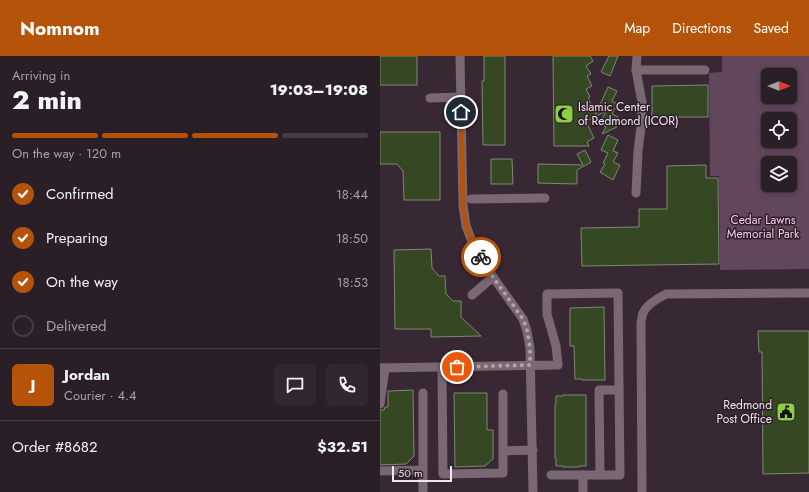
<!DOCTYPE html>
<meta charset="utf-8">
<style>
:root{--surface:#2a1e27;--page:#32272f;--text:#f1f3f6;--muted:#a5a2a7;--line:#463c44;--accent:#b45309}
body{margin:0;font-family:Jost,sans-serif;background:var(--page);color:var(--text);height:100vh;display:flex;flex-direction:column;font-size:15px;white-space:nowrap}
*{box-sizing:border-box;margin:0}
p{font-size:13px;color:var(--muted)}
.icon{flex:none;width:22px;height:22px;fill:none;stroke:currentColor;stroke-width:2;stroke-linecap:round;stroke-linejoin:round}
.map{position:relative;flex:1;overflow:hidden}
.drawer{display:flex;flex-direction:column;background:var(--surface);width:380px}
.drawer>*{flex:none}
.needle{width:26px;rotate:90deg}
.controls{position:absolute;left:381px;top:12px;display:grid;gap:8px}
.controls a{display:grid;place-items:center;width:36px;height:36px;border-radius:6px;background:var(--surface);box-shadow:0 2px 6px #0003,0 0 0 1px var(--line);font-size:20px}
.scale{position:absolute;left:12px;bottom:10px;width:60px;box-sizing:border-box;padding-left:4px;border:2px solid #f1e6ee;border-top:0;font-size:11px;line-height:14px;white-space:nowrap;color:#f1e6ee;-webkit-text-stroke:3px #2e1e2a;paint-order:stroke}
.pin{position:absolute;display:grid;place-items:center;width:34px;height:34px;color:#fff;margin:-17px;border:2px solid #fff;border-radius:50%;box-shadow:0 1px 4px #0007}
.courier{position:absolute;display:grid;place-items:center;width:40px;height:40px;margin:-20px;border:3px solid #b45309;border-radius:50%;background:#fff;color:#222;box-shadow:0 1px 5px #0007}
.summary em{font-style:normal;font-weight:800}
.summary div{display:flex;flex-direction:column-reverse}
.summary{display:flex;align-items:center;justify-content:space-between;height:68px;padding:0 12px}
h1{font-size:26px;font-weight:800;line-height:30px}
.bar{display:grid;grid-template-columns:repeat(4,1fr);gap:6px 4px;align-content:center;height:48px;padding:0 12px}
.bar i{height:5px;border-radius:3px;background:var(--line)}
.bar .on{background:var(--accent)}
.bar p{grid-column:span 4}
.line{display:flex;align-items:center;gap:10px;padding:0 12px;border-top:1px solid var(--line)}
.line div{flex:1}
.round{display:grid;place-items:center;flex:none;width:42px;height:42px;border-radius:6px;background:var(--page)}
ol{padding:0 12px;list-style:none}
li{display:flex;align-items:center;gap:12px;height:44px}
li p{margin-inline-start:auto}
li .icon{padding:4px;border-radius:50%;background:var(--accent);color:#fff;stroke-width:4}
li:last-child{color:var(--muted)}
li i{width:22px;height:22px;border:2px solid var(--line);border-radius:50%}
header{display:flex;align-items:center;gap:24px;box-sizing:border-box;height:56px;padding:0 20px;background:var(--accent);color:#fff}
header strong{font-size:19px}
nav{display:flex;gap:22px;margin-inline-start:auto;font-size:14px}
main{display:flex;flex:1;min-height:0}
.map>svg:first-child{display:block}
.green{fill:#62465b;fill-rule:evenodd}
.building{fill:#354823;stroke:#7e8975}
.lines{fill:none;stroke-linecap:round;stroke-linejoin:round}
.minor{stroke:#796874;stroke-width:9}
.done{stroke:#b0a4ad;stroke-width:4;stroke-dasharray:0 7.2}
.route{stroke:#b45309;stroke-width:5}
.labels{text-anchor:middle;stroke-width:3;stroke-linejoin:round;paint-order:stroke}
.poi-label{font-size:12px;fill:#f1e6ee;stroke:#2e1e2a;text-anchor:start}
.park-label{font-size:12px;fill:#fac7ed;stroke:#2e1e2a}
</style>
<header>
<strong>Nomnom</strong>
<nav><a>Map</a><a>Directions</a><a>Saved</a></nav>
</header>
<main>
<section class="drawer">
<div class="summary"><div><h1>2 min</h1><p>Arriving in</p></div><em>19:03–19:08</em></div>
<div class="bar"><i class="on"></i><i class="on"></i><i class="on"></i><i></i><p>On the way · 120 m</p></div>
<ol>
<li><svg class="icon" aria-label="check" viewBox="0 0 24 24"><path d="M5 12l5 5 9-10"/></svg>Confirmed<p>18:44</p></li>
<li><svg class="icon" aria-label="check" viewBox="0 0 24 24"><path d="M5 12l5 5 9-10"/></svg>Preparing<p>18:50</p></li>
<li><svg class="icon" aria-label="check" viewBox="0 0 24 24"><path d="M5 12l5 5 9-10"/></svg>On the way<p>18:53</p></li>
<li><i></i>Delivered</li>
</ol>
<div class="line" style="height:72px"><b class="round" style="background:var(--accent);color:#fff">J</b><div><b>Jordan</b><p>Courier · 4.4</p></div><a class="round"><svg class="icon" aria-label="chat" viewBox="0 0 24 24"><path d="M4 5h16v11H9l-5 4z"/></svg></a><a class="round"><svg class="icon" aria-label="phone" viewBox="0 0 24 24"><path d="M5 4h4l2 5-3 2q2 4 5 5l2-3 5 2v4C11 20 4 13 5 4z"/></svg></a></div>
<div class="line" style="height:52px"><div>Order #8682</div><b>$32.51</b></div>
</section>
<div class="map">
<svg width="429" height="436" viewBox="0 0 429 436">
<rect width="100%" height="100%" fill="#382834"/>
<path class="green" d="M342,0H429V213L340,214L339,120H330L329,17L342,16ZM388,19H410V41H388ZM388,63H410V85H388ZM388,107H410V129H388Z"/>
<g class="building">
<rect x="0" y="0" width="37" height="29"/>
<path d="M104,0H125V89H103L102,25H104Z"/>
<path d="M173,0H210L213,5L206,10L211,18L207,20L212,30L206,33L210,41L208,42L216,58L228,31L237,35L232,45L237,48L232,58L238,61L233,69L237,71L222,78L226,71L220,68L226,55L209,64L204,61L214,82L207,86L209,90H174Z"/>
<path d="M229,0H238L230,20L221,16Z"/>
<path d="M328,29V61H272V30Z"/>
<path d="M0,76H60V144H24L23,115L17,108H0Z"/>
<path d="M228,79L238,84L233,95L238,97L233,106L240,109L233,124L220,116L225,108L223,107L228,97L221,94Z"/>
<path d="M205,94L211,106L197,114V128L158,127V108L203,109L197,98Z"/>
<path d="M111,103H132L133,128H111Z"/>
<path d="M326,109V122H338L339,208L202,210L201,172L259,171V153H287V110Z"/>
<path d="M51,193L52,212L59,220H65L66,238L73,245H81V261L101,280L51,281V273H15L14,194Z"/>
<path d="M224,251L225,324H202V323H195L194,290H190V252Z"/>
<path d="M378,275H429V417L383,418L382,296H379Z"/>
<path d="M33,334L34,400L26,408L0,409V354H4L5,351H8V335Z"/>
<path d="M74,337H107V374H113V403L105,410L75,411Z"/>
<path d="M183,339H206V410H199V411H183V410H176V402H175V348H176V340H183Z"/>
</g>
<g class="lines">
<g class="minor">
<path d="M80,0L83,149L86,170L93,188L113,221L143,263L147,275L150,292L153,436"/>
<path d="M256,14H325"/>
<path d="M50,42L81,41"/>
<path d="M256,137L258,95L261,71L262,46L256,14L257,0"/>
<path d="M91,143L165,142"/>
<path d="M92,239L113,221"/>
<path d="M62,311L63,418L123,417V395"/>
<path d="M0,312L178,309L176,290L167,258V238L238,237L240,419H171"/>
<path d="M123,338V395L153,394"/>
<path d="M0,348L5,312"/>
<path d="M43,414V436"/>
<path d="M0,415L43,414V337"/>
<path d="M203,419V436"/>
<path d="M220,419L219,334H239"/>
<path d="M262,436L261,268C261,264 262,261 263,257C267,248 278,242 286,238L429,237"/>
</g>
</g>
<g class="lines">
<path class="done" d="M77,311L150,309V292L147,274L143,263L113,221L101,201"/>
<path class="route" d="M81,56L83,149L86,170L93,188L101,201"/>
</g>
<defs>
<g id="mosque-square" transform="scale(1)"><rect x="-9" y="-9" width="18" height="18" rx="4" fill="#8ece43" stroke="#2e1e2a"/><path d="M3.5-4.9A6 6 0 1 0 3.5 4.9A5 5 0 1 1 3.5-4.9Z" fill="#111"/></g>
<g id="civic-square" transform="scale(1)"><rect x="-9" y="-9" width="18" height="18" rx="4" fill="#8ece43" stroke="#2e1e2a"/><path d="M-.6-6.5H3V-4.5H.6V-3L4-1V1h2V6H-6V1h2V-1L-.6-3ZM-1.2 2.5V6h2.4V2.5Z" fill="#111"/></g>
</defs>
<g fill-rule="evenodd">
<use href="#mosque-square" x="184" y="58"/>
<use href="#civic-square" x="406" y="356"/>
</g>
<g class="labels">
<g class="poi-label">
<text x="198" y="55">Islamic Center<tspan x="198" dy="14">of Redmond (ICOR)</tspan></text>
<text x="392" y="353" text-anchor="end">Redmond<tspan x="392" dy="14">Post Office</tspan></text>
</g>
<g class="park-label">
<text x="383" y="168">Cedar Lawns<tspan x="383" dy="14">Memorial Park</tspan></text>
</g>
</g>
</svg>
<div class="controls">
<a><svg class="needle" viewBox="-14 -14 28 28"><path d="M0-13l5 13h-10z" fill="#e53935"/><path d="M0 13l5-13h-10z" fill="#a5a2a7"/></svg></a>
<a><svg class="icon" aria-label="locate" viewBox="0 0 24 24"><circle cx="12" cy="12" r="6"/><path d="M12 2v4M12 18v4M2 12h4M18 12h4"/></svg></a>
<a><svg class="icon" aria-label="layers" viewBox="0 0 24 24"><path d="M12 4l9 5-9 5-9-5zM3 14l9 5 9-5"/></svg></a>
</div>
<div class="scale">50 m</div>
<div class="pin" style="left:77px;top:311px;background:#ea580c"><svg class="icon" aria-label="bag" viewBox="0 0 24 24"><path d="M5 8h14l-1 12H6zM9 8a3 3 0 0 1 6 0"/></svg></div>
<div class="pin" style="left:81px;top:56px;background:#1f2937"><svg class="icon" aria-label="home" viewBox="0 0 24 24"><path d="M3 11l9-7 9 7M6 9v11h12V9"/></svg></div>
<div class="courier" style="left:101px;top:201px"><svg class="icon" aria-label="bike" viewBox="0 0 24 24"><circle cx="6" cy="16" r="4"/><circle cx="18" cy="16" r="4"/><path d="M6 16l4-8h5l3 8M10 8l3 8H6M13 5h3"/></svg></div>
</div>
</main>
